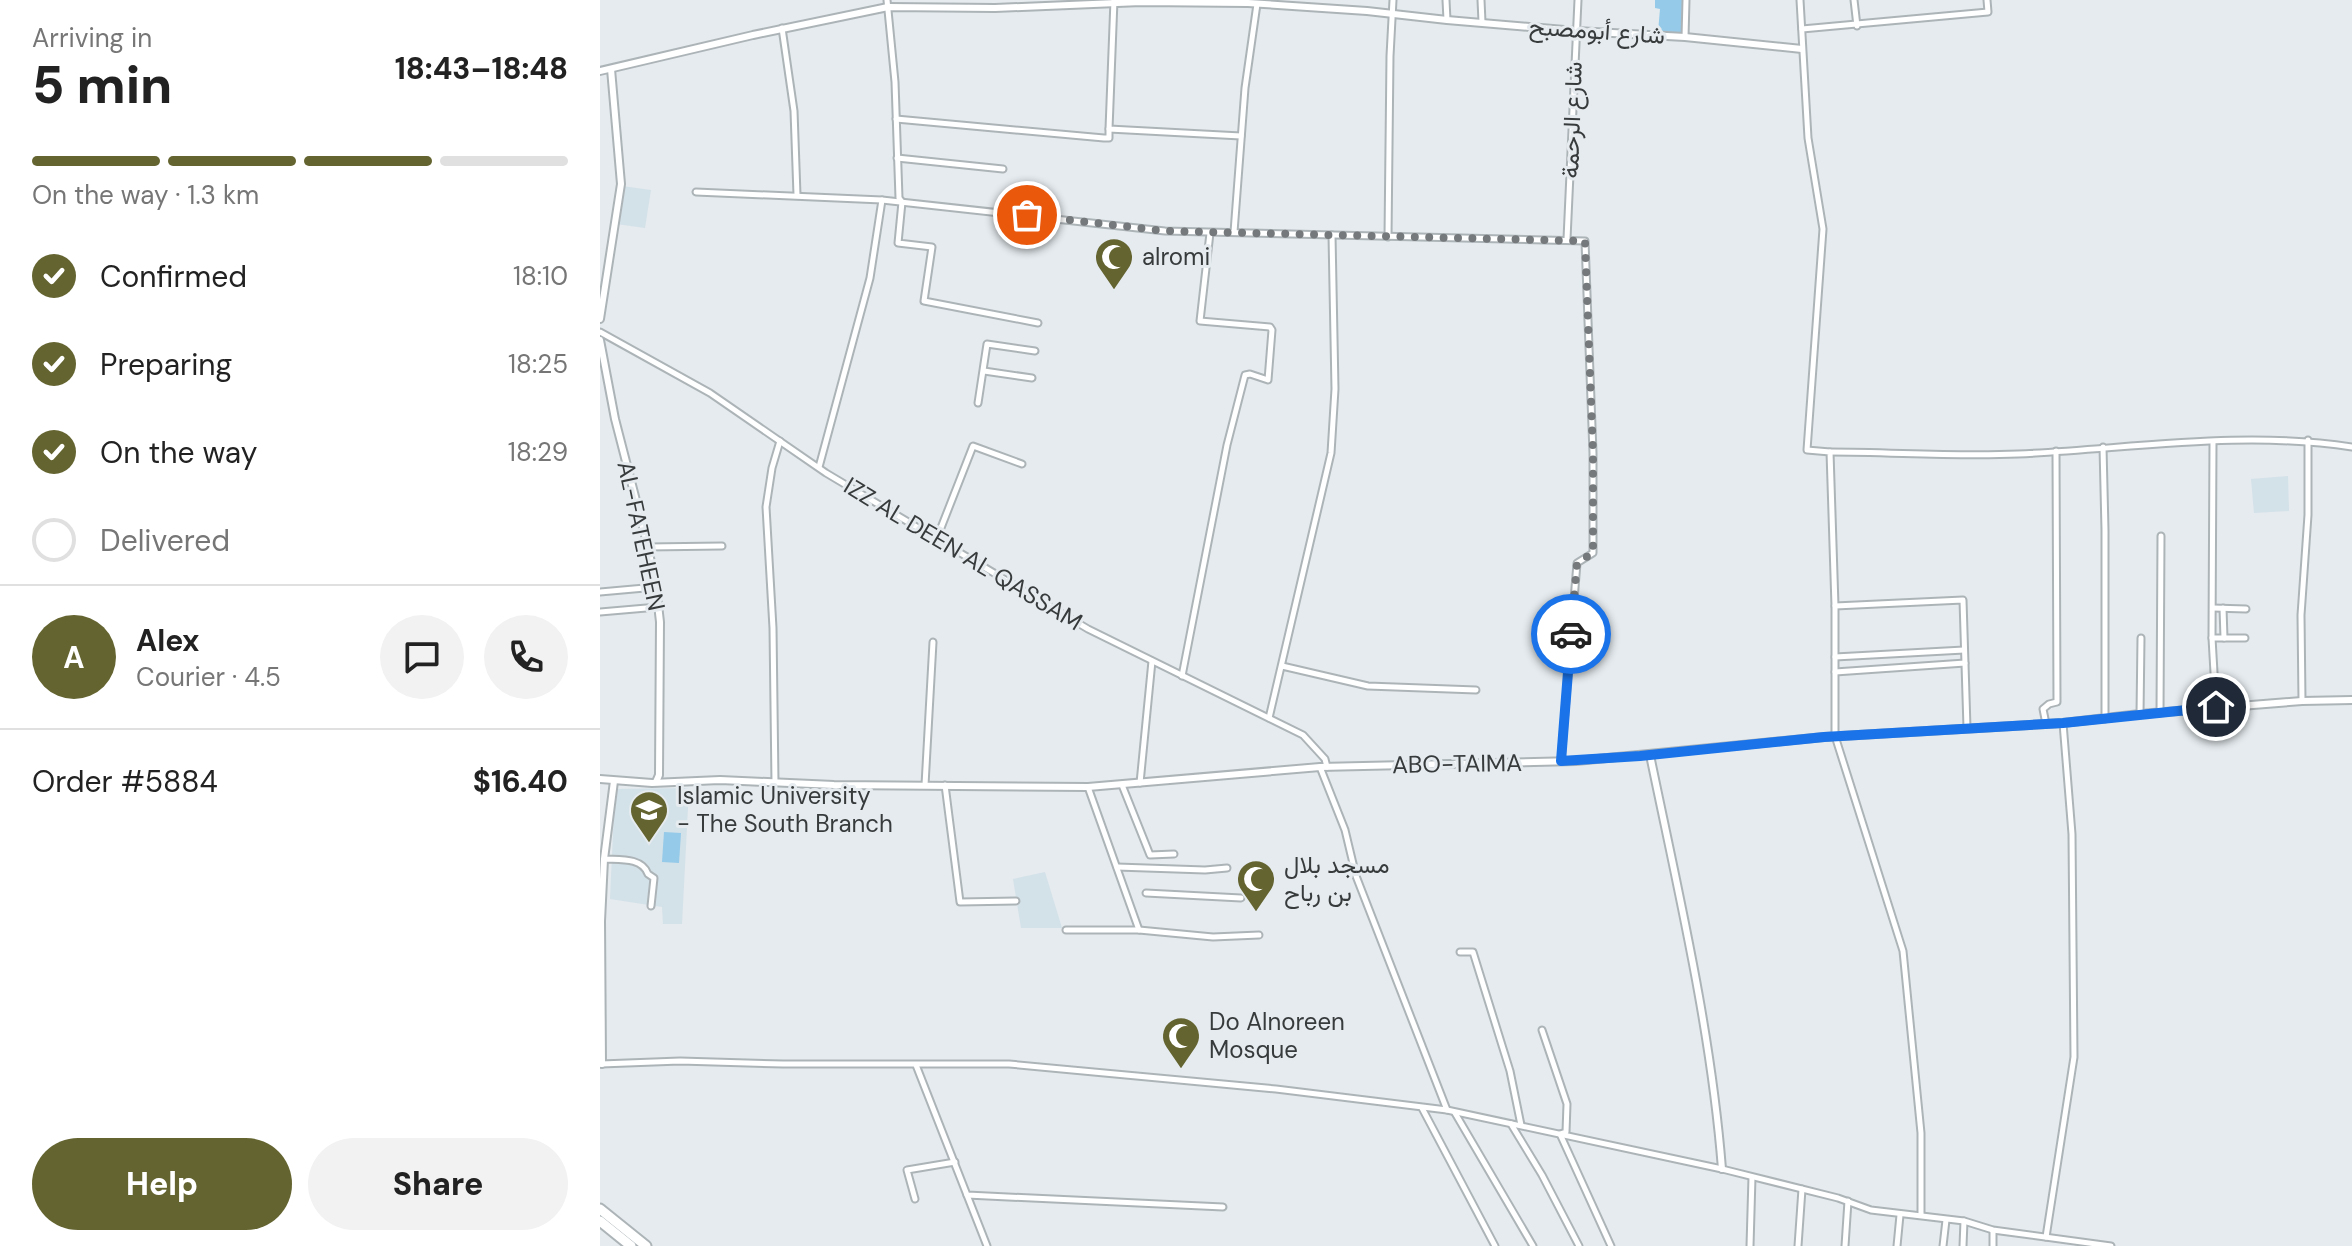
<!DOCTYPE html>
<meta charset="utf-8">
<style>
:root{--surface:#fff;--page:#f2f2f2;--text:#222;--muted:#767676;--line:#e0e0e0;--accent:#646431}
body{margin:0;font-family:"DM Sans",Vazirmatn,sans-serif;background:var(--page);color:var(--text);height:100vh;display:flex;flex-direction:column;font-size:30px;white-space:nowrap}
*{box-sizing:border-box;margin:0}
p{font-size:26px;color:var(--muted)}
.icon{flex:none;width:44px;height:44px;fill:none;stroke:currentColor;stroke-width:2;stroke-linecap:round;stroke-linejoin:round}
.map{position:relative;flex:1;overflow:hidden}
.drawer{display:flex;flex-direction:column;background:var(--surface);width:600px}
.drawer>*{flex:none}
.pin{position:absolute;display:grid;place-items:center;width:68px;height:68px;color:#fff;margin:-34px;border:4px solid #fff;border-radius:50%;box-shadow:0 2px 8px #0007}
.courier{position:absolute;display:grid;place-items:center;width:80px;height:80px;margin:-40px;border:6px solid #1a73e8;border-radius:50%;background:#fff;color:#222;box-shadow:0 2px 10px #0007}
.overview em{font-style:normal;font-weight:800}
.overview div{display:flex;flex-direction:column-reverse}
.overview{display:flex;align-items:center;justify-content:space-between;height:136px;padding:0 32px}
h1{font-size:52px;font-weight:800;line-height:60px}
.bar{display:grid;grid-template-columns:repeat(4,1fr);gap:12px 8px;align-content:center;height:96px;padding:0 32px}
.bar i{height:10px;border-radius:6px;background:var(--line)}
.bar .selected{background:var(--accent)}
.bar p{grid-column:span 4}
.line{display:flex;align-items:center;gap:20px;padding:0 32px;border-top:2px solid var(--line)}
.line div{flex:1}
.round{display:grid;place-items:center;flex:none;width:84px;height:84px;border-radius:42px;background:var(--page)}
ol{padding:0 32px;list-style:none}
li{display:flex;align-items:center;gap:24px;height:88px}
li p{margin-inline-start:auto}
li .icon{padding:8px;border-radius:50%;background:var(--accent);color:#fff;stroke-width:4}
li:last-child{color:var(--muted)}
li i{width:44px;height:44px;border:4px solid var(--line);border-radius:50%}
.button{display:flex;gap:16px;margin-top:auto;padding:16px 32px}
.button a{flex:1;height:92px;border-radius:48px;background:var(--accent);color:#fff;font-size:32px;font-weight:800;line-height:92px;text-align:center}
.button a+a{background:var(--page);color:var(--text)}
main{display:flex;flex:1;min-height:0}
.map>svg:first-child{display:block}
.built{fill:#d3e1e8}
.green{fill:#95cae9}
.lines{fill:none;stroke-linecap:round;stroke-linejoin:round}
.minor-casing{stroke:#adb4b8;stroke-width:9}
.tertiary-casing{stroke:#adb4b8;stroke-width:10}
.trunk-casing{stroke:#adb4b8;stroke-width:13}
.minor{stroke:#fff;stroke-width:5}
.tertiary{stroke:#fff;stroke-width:6}
.trunk{stroke:#fff;stroke-width:9}
.done{stroke:#75797b;stroke-width:8;stroke-dasharray:0 14.4}
.route{stroke:#1a73e8;stroke-width:10}
.labels{text-anchor:middle;stroke-width:6;stroke-linejoin:round;paint-order:stroke}
.street-label{font-size:24px;fill:#383b3c;stroke:#e5ebef}
.poi-label{font-size:24px;fill:#383b3c;stroke:#e5ebef;text-anchor:start}
</style>
<main>
<section class="drawer">
<div class="overview"><div><h1>5 min</h1><p>Arriving in</p></div><em>18:43–18:48</em></div>
<div class="bar"><i class="selected"></i><i class="selected"></i><i class="selected"></i><i></i><p>On the way · 1.3 km</p></div>
<ol>
<li><svg class="icon" aria-label="check" viewBox="0 0 24 24"><path d="M5 12l5 5 9-10"/></svg>Confirmed<p>18:10</p></li>
<li><svg class="icon" aria-label="check" viewBox="0 0 24 24"><path d="M5 12l5 5 9-10"/></svg>Preparing<p>18:25</p></li>
<li><svg class="icon" aria-label="check" viewBox="0 0 24 24"><path d="M5 12l5 5 9-10"/></svg>On the way<p>18:29</p></li>
<li><i></i>Delivered</li>
</ol>
<div class="line" style="height:144px"><b class="round" style="background:var(--accent);color:#fff">A</b><div><b>Alex</b><p>Courier · 4.5</p></div><a class="round"><svg class="icon" aria-label="chat" viewBox="0 0 24 24"><path d="M4 5h16v11H9l-5 4z"/></svg></a><a class="round"><svg class="icon" aria-label="phone" viewBox="0 0 24 24"><path d="M5 4h4l2 5-3 2q2 4 5 5l2-3 5 2v4C11 20 4 13 5 4z"/></svg></a></div>
<div class="line" style="height:104px"><div>Order #5884</div><b>$16.40</b></div>
<div class="button"><a>Help</a><a>Share</a></div>
</section>
<div class="map">
<svg width="1752" height="1246" viewBox="0 0 1752 1246">
<rect width="100%" height="100%" fill="#e5ebef"/>
<g class="built">
<path d="M22,186L51,190L45,228L16,224Z"/>
<path d="M1688,476L1689,511L1654,513L1651,479Z"/>
<path d="M89,788L82,924H63L62,907L10,899L15,789Z"/>
<path d="M445,872L462,928H421L413,879Z"/>
</g>
<g class="green">
<path d="M1055,0H1085L1083,33L1058,32L1060,9L1055,8Z"/>
<path d="M64,832L81,833L79,863L62,862Z"/>
</g>
<g class="lines">
<g class="minor-casing">
<g id="minor">
<path d="M287,0L295,82L299,198L302,202L298,243L332,247L324,301L438,323"/>
<path d="M514,0L509,129L641,136"/>
<path d="M846,0L847,20"/>
<path d="M881,0L882,22"/>
<path d="M1200,0L1208,138L1223,229L1207,450L1230,452L1235,606V736L1303,951L1321,1133V1215"/>
<path d="M1254,0L1257,26"/>
<path d="M182,28L194,111L197,195"/>
<path d="M1202,29L1388,12L1387,0"/>
<path d="M1085,37L1086,0"/>
<path d="M296,119L504,138H509V129"/>
<path d="M297,158L403,169"/>
<path d="M96,192L282,200L565,231L985,241L993,453V553L977,563L961,761"/>
<path d="M634,232L645,88L657,4"/>
<path d="M788,237L790,56L793,0"/>
<path d="M967,239L978,0"/>
<path d="M0,332L110,393L226,473L488,629L703,735L725,759L727,767"/>
<path d="M384,371L432,378"/>
<path d="M378,403L387,344L435,351"/>
<path d="M1503,447L1505,530V719"/>
<path d="M1230,452C1293,452 1356,457 1418,454C1529,449 1641,430 1752,447"/>
<path d="M219,467L270,278L282,200"/>
<path d="M337,538L373,446L422,464"/>
<path d="M48,547L122,546"/>
<path d="M0,592L56,587"/>
<path d="M1235,606L1363,600L1367,728"/>
<path d="M1613,608L1646,609"/>
<path d="M1623,608L1624,638"/>
<path d="M0,612L58,607"/>
<path d="M1612,638L1613,443"/>
<path d="M1235,657L1364,650"/>
<path d="M682,666L768,686L876,690"/>
<path d="M1235,672L1365,663"/>
<path d="M582,676L627,445L645,375L650,374L668,380L672,330L670,327L600,321L610,233"/>
<path d="M1702,701L1701,615L1708,515V440"/>
<path d="M1616,707L1612,638H1645"/>
<path d="M1560,713L1561,536"/>
<path d="M1540,714L1541,638"/>
<path d="M669,718L731,453L735,389L732,235"/>
<path d="M1446,724L1443,709L1449,704L1457,702L1456,451"/>
<path d="M720,767L745,830L756,876L847,1110"/>
<path d="M175,783L173,628L166,507L172,468L180,441"/>
<path d="M540,783L552,661"/>
<path d="M325,785L333,642"/>
<path d="M345,785L360,902L416,901"/>
<path d="M522,785L550,855L574,854"/>
<path d="M488,787L539,930"/>
<path d="M4,859C19,860 42,857 48,874L54,878L51,906"/>
<path d="M517,867L605,870L627,868"/>
<path d="M546,893L641,898"/>
<path d="M466,930H539L613,937L659,935"/>
<path d="M860,952H873L910,1071L921,1125"/>
<path d="M942,1030L967,1104L966,1132L960,1134L1011,1246"/>
<path d="M1,1064L80,1061L183,1064H409L676,1089L847,1110L1122,1169L1238,1198L1271,1210L1364,1221L1393,1230L1511,1246"/>
<path d="M316,1065L367,1195L623,1207"/>
<path d="M822,1108L895,1246"/>
<path d="M855,1113L933,1246"/>
<path d="M911,1124L942,1175L979,1246"/>
<path d="M367,1195L387,1246"/>
<path d="M315,1199L307,1170L355,1162"/>
<path d="M1446,1237L1474,1057L1472,834L1463,723"/>
<path d="M1150,1246L1152,1177"/>
<path d="M1198,1246L1202,1189"/>
<path d="M1245,1246L1248,1201"/>
<path d="M1297,1246L1300,1215"/>
<path d="M1343,1246L1346,1220"/>
<path d="M1363,1246L1364,1221"/>
<path d="M1393,1246V1231"/>
</g>
</g>
<g class="tertiary-casing">
<g id="tertiary">
<path d="M0,71L153,35L288,7L395,8L541,2L648,3L767,11L847,20L976,31L1085,37L1202,49"/>
<path d="M0,319L21,184L11,69"/>
<path d="M0,340L15,419L47,543L56,587L60,622L59,775L56,782"/>
<path d="M1050,755C1078,891 1111,1029 1122,1169"/>
<path d="M0,779L52,783L120,780L234,785L488,787L720,767L976,761L1224,737L1463,723L1540,714L1702,701L1752,700"/>
<path d="M2,1064L1,921L4,859L14,781"/>
</g>
</g>
<g class="trunk-casing">
<g id="trunk">
<path d="M0,1209L46,1246"/>
<path d="M0,1221L31,1246"/>
</g>
</g>
<use href="#minor" class="minor"/>
<use href="#tertiary" class="tertiary"/>
<use href="#trunk" class="trunk"/>
</g>
<g class="lines">
<path class="done" d="M427,215L565,231L985,241L993,453V553L977,563L971,634"/>
<path class="route" d="M971,634L961,761L1040,756L1224,737L1463,723L1616,707"/>
</g>
<defs>
<g id="mosque-pin" transform="scale(2)"><path d="M0 17L-7.5 6A9.5 9.5 0 1 1 7.5 6Z" fill="#646431" stroke="#e5ebef"/><path d="M3.5-4.9A6 6 0 1 0 3.5 4.9A5 5 0 1 1 3.5-4.9Z" fill="#fff"/></g>
<g id="university-pin" transform="scale(2)"><path d="M0 17L-7.5 6A9.5 9.5 0 1 1 7.5 6Z" fill="#646431" stroke="#e5ebef"/><path d="M0-5L7-2L0 1L-7-2ZM-4 1L0 2.5L4 1V4Q0 6-4 4Z" fill="#fff"/></g>
</defs>
<g fill-rule="evenodd">
<use href="#mosque-pin" x="514" y="257"/>
<use href="#university-pin" x="49" y="810"/>
<use href="#mosque-pin" x="656" y="879"/>
<use href="#mosque-pin" x="581" y="1036"/>
</g>
<g class="labels">
<g class="street-label">
<text transform="translate(997 31) rotate(4)" y="8">شارع أبومصبح</text>
<text transform="translate(972 120) rotate(-88)" y="8">شارع الرحمة</text>
<text transform="translate(41 536) rotate(78)" y="8">AL-FATEHEEN</text>
<text transform="translate(363 554) rotate(31)" y="8">IZZ AL DEEN AL QASSAM</text>
<text transform="translate(857 764) rotate(-1)" y="8">ABO-TAIMA</text>
</g>
<g class="poi-label">
<text x="542" y="265">alromi</text>
<text x="77" y="804">Islamic University<tspan x="77" dy="28">- The South Branch</tspan></text>
<text x="684" y="873">مسجد بلال<tspan x="684" dy="28">بن رباح</tspan></text>
<text x="609" y="1030">Do Alnoreen<tspan x="609" dy="28">Mosque</tspan></text>
</g>
</g>
</svg>
<div class="pin" style="left:427px;top:215px;background:#ea580c"><svg class="icon" aria-label="bag" viewBox="0 0 24 24"><path d="M5 8h14l-1 12H6zM9 8a3 3 0 0 1 6 0"/></svg></div>
<div class="pin" style="left:1616px;top:707px;background:#1f2937"><svg class="icon" aria-label="home" viewBox="0 0 24 24"><path d="M3 11l9-7 9 7M6 9v11h12V9"/></svg></div>
<div class="courier" style="left:971px;top:634px"><svg class="icon" aria-label="car" viewBox="0 0 24 24"><path d="M5 17H2v-5l4-1 3-4h7l3 4 3 1v5h-3M9 17h6M6 11h13"/><circle cx="7" cy="17" r="2"/><circle cx="17" cy="17" r="2"/></svg></div>
</div>
</main>
